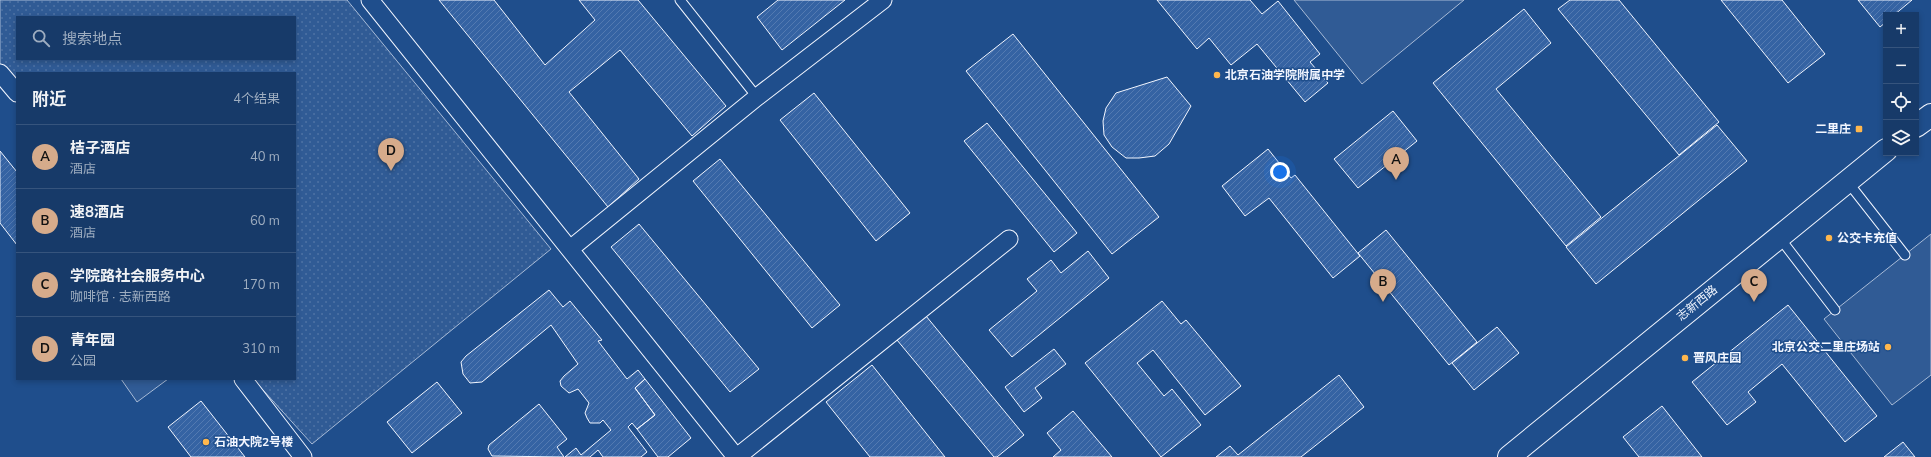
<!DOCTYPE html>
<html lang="zh">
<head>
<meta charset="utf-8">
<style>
  :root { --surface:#173a69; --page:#244571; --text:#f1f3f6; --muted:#9eadc0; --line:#36547d; --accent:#d6ab8b }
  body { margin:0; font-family:"Nunito Sans","Noto Sans SC",sans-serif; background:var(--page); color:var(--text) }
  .controls { position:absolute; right:12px; top:12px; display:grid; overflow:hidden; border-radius:0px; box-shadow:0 2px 6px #0003 }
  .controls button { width:36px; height:36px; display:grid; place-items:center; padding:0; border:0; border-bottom:1px solid var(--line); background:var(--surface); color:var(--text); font:20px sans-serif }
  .you { position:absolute; left:1280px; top:172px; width:14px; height:14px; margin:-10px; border:3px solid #fff; border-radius:50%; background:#1a73e8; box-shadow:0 0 0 6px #1a73e833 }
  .badge { display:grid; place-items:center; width:26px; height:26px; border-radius:50%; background:var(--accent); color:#111; font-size:13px; font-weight:700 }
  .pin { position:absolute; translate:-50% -33px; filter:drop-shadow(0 1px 2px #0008) }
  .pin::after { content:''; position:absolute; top:21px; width:14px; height:12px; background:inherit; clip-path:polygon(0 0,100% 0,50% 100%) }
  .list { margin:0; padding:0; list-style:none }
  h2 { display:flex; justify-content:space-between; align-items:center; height:52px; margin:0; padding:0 16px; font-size:17px }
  h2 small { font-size:13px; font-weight:400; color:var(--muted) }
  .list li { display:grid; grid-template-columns:26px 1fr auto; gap:12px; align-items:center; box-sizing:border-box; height:64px; padding:0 16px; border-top:1px solid var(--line) }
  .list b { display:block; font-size:15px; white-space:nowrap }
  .list p { margin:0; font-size:13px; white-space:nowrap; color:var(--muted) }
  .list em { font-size:13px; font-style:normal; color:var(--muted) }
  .icon { flex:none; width:22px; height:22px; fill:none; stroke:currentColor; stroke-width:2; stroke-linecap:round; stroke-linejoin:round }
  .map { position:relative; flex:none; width:1931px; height:457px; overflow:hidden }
  .search { position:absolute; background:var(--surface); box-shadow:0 2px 6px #0003; left:16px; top:16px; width:280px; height:44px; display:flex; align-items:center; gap:10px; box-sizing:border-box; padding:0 14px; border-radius:0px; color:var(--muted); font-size:15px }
  .panel { position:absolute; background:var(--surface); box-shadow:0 2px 6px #0003; left:16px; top:72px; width:280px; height:308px; border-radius:0px }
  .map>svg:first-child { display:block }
</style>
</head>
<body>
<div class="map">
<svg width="1931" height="457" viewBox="0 0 1931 457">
  <defs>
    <pattern id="park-dots" width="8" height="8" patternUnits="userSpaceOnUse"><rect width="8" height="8" fill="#305b95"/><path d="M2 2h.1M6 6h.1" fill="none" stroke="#4e73a5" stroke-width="1.8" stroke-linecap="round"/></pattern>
    <pattern id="building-hatch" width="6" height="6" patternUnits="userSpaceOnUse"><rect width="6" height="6" fill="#3563a3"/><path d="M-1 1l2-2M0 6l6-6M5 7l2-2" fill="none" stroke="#537ab1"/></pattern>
  </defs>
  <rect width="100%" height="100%" fill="#1f4e8c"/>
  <path fill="#305b95" stroke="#a8bbd7" d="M 1294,0 L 1464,0 L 1362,84 Z
    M 1931,234 L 1931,375 L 1892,405 L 1824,319 Z
    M 121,379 L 168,379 L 137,402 Z"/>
  <path fill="url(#park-dots)" stroke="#a8bbd7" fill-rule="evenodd" d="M 0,0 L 347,0 L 551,249 L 312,444 L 253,379 L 295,379 L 295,73 L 17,73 L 17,93 L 0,73 ZM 17,17 L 295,17 L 295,59 L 17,59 Z"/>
  <path fill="url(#building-hatch)" stroke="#f2f6ff" d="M 439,0 L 494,0 L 545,65 L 595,20 L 579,0 L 638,0 L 726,106 L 692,136 L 620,50 L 569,92 L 639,179 L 608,207 Z
    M 778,0 L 845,0 L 782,50 L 757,17 Z
    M 1157,0 L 1250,0 L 1262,14 L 1278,1 L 1320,54 L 1310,62 L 1328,83 L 1305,102 L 1257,44 L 1231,65 L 1209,38 L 1197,49 Z
    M 1570,0 L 1619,0 L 1719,122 L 1679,155 L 1558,9 Z
    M 1721,0 L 1782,0 L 1825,54 L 1788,83 Z
    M 1858,0 L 1912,0 L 1894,15 L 1886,15 L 1886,22 L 1880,27 Z
    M 1524,9 L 1551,43 L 1496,89 L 1601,217 L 1566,246 L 1433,83 Z
    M 1013,34 L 1159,217 L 1112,254 L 966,71 Z
    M 1167,77 L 1191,106 L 1169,144 L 1155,156 L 1139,158 L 1126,158 L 1112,147 L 1104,135 L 1103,121 L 1106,108 L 1116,93 Z
    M 814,93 L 910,213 L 876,241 L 780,120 Z
    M 1393,111 L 1417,141 L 1358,188 L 1334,159 Z
    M 987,123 L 1077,233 L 1054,252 L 964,141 Z
    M 1717,125 L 1747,161 L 1596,284 L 1566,247 Z
    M 1268,149 L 1291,178 L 1295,175 L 1360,256 L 1333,278 L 1269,198 L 1245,216 L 1222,186 Z
    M 0,151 L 17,172 L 17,245 L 0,223 Z
    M 720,159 L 840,305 L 812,328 L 693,181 Z
    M 639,224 L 759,369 L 730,392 L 611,247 Z
    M 1386,230 L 1477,342 L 1449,365 L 1358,253 Z
    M 1088,251 L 1109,278 L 1012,357 L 989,330 L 1037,291 L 1027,279 L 1051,260 L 1061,273 Z
    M 549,290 L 563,307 L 570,301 L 602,340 L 598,341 L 627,379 L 638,370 L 645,379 L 635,388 L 655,415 L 637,429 L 632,423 L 628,427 L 647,452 L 641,457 L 603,457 L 598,450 L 590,457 L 565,457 L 576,448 L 581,455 L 611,430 L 603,420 L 600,423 L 590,423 L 587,418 L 585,413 L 589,403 L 578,389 L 569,393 L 561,386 L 560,381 L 564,376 L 578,364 L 551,325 L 482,382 L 470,383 L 463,374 L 461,362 L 466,356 Z
    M 1162,301 L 1181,324 L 1186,320 L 1241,386 L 1205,415 L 1153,350 L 1137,363 L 1164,396 L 1172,389 L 1201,425 L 1161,457 L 1085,363 Z
    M 1788,305 L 1877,416 L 1845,442 L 1782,364 L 1748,392 L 1756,402 L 1727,425 L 1692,382 Z
    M 926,316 L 1024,435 L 997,457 L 994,457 L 897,340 Z
    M 1497,327 L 1519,353 L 1474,390 L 1452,363 Z
    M 1054,349 L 1066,364 L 1035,388 L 1042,398 L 1024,412 L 1005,387 Z
    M 872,365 L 945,457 L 870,457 L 826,402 Z
    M 1339,375 L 1364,407 L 1301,457 L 1216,457 L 1230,446 L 1238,455 Z
    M 645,379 L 691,438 L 668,457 L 658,457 L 637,429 L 655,415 L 635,388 Z
    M 437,382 L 462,413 L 412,453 L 387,422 Z
    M 201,401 L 245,457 L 191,457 L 168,427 Z
    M 539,404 L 567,439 L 557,447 L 564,457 L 492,456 L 488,449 L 489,445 Z
    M 1662,406 L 1702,457 L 1639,457 L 1623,437 Z
    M 1073,411 L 1112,457 L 1053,457 L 1061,450 L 1047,433 Z
    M 1903,442 L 1915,457 L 1884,457 Z"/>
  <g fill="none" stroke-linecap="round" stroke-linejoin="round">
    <g stroke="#f2f6ff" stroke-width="11">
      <path id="service" d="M 680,0 L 757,97
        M 1847,181 L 1905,255
        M 1779,237 L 1835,310"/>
    </g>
    <g stroke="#f2f6ff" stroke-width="19">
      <path id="minor" d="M 370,0 L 736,457
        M 0,73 L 17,93
        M 570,249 L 757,97 L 883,0
        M 243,379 L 303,457
        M 737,457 L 1009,239"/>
    </g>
    <g stroke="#f2f6ff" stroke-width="24">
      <path id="tertiary" d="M 1916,126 L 1931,115
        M 1509,457 L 1886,150"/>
    </g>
    <use href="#service" stroke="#1f4e8c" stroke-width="9"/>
    <use href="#minor" stroke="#1f4e8c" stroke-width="17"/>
    <use href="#tertiary" stroke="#1f4e8c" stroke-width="22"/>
  </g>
  <g fill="#ffb74d" stroke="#1f4e8c" stroke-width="1.5">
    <circle cx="1217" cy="75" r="4"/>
    <rect x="1855" y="125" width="8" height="8" rx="2"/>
    <circle cx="1829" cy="238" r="4"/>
    <circle cx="1888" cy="347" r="4"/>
    <circle cx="1685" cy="358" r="4"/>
    <circle cx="206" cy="442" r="4"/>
  </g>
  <g text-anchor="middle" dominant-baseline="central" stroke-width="3" stroke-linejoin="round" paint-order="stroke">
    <g font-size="12" font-weight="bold" fill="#f2f6ff" stroke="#1f4e8c" text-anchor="start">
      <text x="1225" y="75">北京石油学院附属中学</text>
      <text x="1851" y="129" text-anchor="end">二里庄</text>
      <text x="1837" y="238">公交卡充值</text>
      <text x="1880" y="347" text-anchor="end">北京公交二里庄场站</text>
      <text x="1693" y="358">晋风庄园</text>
      <text x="214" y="442">石油大院2号楼</text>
    </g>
    <g font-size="12" fill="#f2f6ff" stroke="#1f4e8c">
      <text transform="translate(1697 303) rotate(-39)">志新西路</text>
    </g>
  </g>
</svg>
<div class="controls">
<button>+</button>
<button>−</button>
<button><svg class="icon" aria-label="locate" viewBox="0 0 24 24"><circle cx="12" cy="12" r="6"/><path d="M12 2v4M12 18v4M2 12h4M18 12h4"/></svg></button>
<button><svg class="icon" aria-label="layers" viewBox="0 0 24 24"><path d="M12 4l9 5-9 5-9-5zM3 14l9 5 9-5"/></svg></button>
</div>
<div class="you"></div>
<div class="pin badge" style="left:1396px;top:180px">A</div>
<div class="pin badge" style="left:1383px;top:302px">B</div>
<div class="pin badge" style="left:1754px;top:302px">C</div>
<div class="pin badge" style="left:391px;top:171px">D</div>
<div class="search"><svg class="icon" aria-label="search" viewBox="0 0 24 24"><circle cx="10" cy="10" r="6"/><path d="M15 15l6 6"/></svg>搜索地点</div>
<section class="panel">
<h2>附近<small>4个结果</small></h2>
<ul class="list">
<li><span class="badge">A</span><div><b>桔子酒店</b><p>酒店</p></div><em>40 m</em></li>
<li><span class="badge">B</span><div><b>速8酒店</b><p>酒店</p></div><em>60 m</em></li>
<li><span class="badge">C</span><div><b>学院路社会服务中心</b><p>咖啡馆 · 志新西路</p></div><em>170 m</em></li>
<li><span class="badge">D</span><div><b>青年园</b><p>公园</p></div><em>310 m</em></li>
</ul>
</section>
</div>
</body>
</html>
